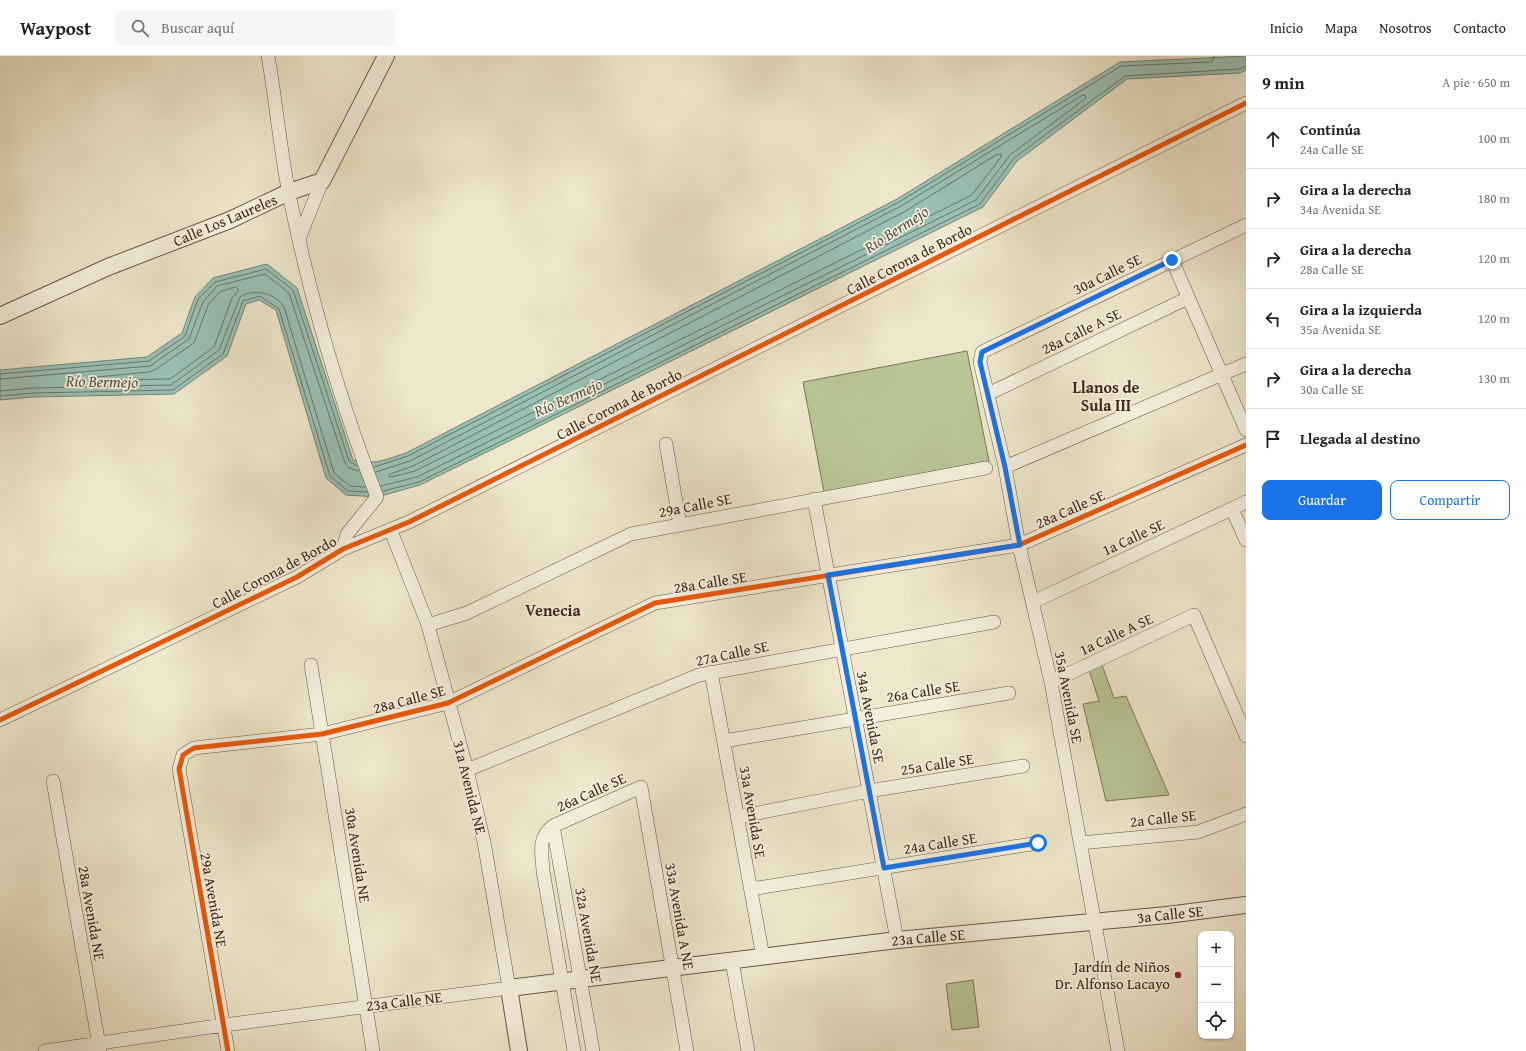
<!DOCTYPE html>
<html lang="es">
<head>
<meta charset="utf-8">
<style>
  :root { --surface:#fff; --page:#f6f6f6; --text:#202124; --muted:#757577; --line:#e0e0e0; --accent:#1a73e8 }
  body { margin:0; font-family:"Gentium Book Plus",serif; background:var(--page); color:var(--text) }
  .controls { position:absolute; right:12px; bottom:12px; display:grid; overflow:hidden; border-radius:8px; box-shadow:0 1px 3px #0004 }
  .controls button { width:36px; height:36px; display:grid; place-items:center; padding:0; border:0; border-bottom:1px solid var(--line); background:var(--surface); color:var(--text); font:20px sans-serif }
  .stop { position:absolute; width:12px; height:12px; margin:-9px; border:3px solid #1a73e8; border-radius:50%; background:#fff }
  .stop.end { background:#1a73e8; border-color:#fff; box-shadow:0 1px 4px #0008 }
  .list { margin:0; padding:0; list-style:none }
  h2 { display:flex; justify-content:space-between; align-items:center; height:52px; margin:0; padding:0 16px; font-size:17px }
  h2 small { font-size:13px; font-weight:400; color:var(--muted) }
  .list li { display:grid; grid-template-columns:26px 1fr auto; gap:12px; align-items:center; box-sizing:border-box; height:60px; padding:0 16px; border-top:1px solid var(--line) }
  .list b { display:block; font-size:15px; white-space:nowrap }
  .list p { margin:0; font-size:13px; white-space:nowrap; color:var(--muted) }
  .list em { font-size:13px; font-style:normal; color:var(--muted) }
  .actions { display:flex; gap:8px; padding:12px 16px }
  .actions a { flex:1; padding:9px 0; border:1px solid var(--accent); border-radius:8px; text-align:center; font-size:14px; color:var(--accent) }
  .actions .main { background:var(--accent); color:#fff }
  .icon { flex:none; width:22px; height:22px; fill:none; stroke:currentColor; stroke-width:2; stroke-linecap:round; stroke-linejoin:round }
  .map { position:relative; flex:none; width:1246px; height:995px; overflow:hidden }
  header { display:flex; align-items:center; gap:24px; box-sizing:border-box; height:56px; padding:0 20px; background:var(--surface); border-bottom:1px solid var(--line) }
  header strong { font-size:19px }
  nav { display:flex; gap:22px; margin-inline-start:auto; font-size:14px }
  .search { width:280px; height:36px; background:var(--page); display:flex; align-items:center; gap:10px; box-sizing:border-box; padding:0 14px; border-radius:8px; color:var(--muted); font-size:15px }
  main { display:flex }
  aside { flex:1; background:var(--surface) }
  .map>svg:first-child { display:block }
</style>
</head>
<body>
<header>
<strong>Waypost</strong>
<div class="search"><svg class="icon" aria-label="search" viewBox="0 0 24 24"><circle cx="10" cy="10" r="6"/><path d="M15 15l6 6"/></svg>Buscar aquí</div>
<nav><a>Inicio</a><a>Mapa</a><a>Nosotros</a><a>Contacto</a></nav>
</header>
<main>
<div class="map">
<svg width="1246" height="995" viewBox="0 0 1246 995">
  <rect width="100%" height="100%" fill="#eee7cb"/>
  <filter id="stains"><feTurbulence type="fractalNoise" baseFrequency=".005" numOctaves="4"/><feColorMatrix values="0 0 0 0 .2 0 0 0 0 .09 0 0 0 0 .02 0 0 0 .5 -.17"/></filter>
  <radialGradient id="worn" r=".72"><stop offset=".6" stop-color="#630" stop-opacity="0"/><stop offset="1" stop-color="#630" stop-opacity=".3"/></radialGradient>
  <path fill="#b9c597" stroke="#7c7659" d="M 967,295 L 989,405 L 824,436 L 803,326 Z
    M 1102,609 L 1114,642 L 1126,640 L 1169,739 L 1106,745 L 1083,648 L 1099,645 L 1089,614 Z
    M 973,924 L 979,971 L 952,974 L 946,928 Z"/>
  <path fill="#99c0b5" stroke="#758277" d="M 1246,0 L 1246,14 L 1240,17 L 1127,23 L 1017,105 L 983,151 L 420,429 L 377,441 L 346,439 L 326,422 L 276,254 L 259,244 L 246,248 L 227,300 L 174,338 L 33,341 L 0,344 L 0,314 L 147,301 L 182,277 L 195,241 L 213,222 L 267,208 L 297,232 L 353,404 C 373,410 387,403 406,397 L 897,143 L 1120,6 Z"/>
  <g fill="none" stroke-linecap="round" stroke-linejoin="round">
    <path stroke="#6c7368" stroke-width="1" d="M 998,98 L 1001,98 L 1001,101 L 972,139 L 415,415 L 391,421 L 389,420 L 390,418 L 413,410 L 904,156 Z
      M 236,231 L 239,234 L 232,242 L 214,291 L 170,323 L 96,324 L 97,321 L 149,316 L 156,313 L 194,287 L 208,249 L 220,236 Z
      M 0,318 L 149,305 L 185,280 L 198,243 L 215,226 L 266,213 L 293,234 L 349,405 L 357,410
      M 0,323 L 150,310 L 189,283 L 203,246 L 217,230 L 265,218 L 289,237 L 345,407 L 349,412 L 359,415
      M 0,335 L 33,332 L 171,329 L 219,294 L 240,241 C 253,232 276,237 284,251 L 334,417 L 350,430 L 365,431
      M 0,340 L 33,337 L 173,334 L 223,298 L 243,245 L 260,240 L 279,253 L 330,420 L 348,435 L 367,436
      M 374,411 L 408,400 L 899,146 L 1121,10 L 1210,6 L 1213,4 L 1214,0
      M 376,416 L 410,405 L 901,150 L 1083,39 L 1086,40 L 1085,43 L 1010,99 L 976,144 L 417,421 L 381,430
      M 383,435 L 419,426 L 980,148 L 1014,102 L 1125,20 L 1239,13 L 1246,10"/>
    <g stroke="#6a5647" stroke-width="14">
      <path id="minor" d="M 268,0 C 276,46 280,92 289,138 C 310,241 339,343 377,441 L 347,478 L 343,493
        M 299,183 L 322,125
        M 1172,204 L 1246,374
        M 988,338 L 1188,242
        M 666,388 L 680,469
        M 1005,411 L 1246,308
        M 814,443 L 897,884
        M 1232,453 L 1246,484
        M 1033,546 L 1246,446
        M 428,569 L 467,557 L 631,478 L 986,412
        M 311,609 L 373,995
        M 711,616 L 763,901
        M 1051,626 L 1194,559 L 1246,680
        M 0,664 L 297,521 L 343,493 L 409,466 L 1246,47
        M 724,685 L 1009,637
        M 467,714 L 699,619 L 994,566
        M 53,725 L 100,995
        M 738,761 L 869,735 L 1023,710
        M 553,770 L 593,995
        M 1080,787 L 1198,776 L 1246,758
        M 751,833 L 1038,787
        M 732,905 L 748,995
        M 45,995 L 224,969 L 509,932 L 484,786 L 467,714 L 428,569 L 391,475
        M 228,995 L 179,713 L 183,699 L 194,692 L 322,678 L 448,647 L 655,547 L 1019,489 L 1246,389
        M 574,995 L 543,815 C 542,796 537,783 553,770 L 641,731 L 687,995
        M 1118,995 L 1051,626 L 1019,489 L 1005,411 L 980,306 L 982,296 L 1246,169"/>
    </g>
    <g stroke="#6a5647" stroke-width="18">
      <path id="tertiary" d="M 0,260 L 108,211 L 230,164 L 289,136 L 322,125 L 386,0
        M 519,995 L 509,932 L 897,884 L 1167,859 L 1246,849"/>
    </g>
    <use href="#minor" stroke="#f4efdd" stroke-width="13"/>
    <use href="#tertiary" stroke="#f4efdd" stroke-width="16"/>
    <g stroke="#f4efdd" stroke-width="8">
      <path id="cycleway" d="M 0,664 L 297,521 L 343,493 L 409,466 L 1246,47
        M 228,995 L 179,713 L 183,699 L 194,692 L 322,678 L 448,647 L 655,547 L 1019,489 L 1246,389"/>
    </g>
    <use href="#cycleway" stroke="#e8590c" stroke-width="5"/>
  </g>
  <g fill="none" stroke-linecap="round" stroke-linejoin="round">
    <path stroke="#1a73e8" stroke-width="5" d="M 1038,787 L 884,812 L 828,519 L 1020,489 L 1005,411 L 980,306 L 982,296 L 1172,204"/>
  </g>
  <circle fill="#8f2418" stroke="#f4efdd" stroke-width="1.5" cx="1178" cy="919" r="4"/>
  <g text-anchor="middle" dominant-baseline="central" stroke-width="3.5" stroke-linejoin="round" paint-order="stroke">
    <g font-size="15" fill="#3e261b" stroke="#f4efdd">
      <text transform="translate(225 164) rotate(-23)">Calle Los Laureles</text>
      <text transform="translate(909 203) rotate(-27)">Calle Corona de Bordo</text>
      <text transform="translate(1107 218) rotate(-26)">30a Calle SE</text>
      <text transform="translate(1081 275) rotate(-26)">28a Calle A SE</text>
      <text transform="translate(619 348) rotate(-27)">Calle Corona de Bordo</text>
      <text transform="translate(695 449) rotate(-11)">29a Calle SE</text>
      <text transform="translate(1070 453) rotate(-24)">28a Calle SE</text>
      <text transform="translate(1133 481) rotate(-25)">1a Calle SE</text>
      <text transform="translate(274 516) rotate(-28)">Calle Corona de Bordo</text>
      <text transform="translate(710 526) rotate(-9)">28a Calle SE</text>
      <text transform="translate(1116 578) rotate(-25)">1a Calle A SE</text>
      <text transform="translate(732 597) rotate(-12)">27a Calle SE</text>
      <text transform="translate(923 635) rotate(-9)">26a Calle SE</text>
      <text transform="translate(1069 641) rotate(79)">35a Avenida SE</text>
      <text transform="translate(409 643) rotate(-15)">28a Calle SE</text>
      <text transform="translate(871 661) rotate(79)">34a Avenida SE</text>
      <text transform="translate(937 708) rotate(-9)">25a Calle SE</text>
      <text transform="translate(470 731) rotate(76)">31a Avenida NE</text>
      <text transform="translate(591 736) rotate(-24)">26a Calle SE</text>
      <text transform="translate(753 756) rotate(80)">33a Avenida SE</text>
      <text transform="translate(1163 762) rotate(-6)">2a Calle SE</text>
      <text transform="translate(940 787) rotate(-9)">24a Calle SE</text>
      <text transform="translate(358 799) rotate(81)">30a Avenida NE</text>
      <text transform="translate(214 844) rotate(80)">29a Avenida NE</text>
      <text transform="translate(92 857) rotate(80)">28a Avenida NE</text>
      <text transform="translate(1170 858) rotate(-6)">3a Calle SE</text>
      <text transform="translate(680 860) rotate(80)">33a Avenida A NE</text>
      <text transform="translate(589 879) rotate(80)">32a Avenida NE</text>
      <text transform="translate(928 881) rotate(-5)">23a Calle SE</text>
      <text transform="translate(404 945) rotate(-7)">23a Calle NE</text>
    </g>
    <g font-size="15" fill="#3e261b" stroke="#f4efdd" text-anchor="end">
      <text x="1170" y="910">Jardín de Niños<tspan x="1170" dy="17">Dr. Alfonso Lacayo</tspan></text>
    </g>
    <g font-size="16" font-style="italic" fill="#595449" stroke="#f4efdd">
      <text transform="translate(896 173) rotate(-33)">Río Bermejo</text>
      <text transform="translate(102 325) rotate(1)">Río Bermejo</text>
      <text transform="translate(568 341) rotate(-24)">Río Bermejo</text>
    </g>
    <g font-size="16" font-weight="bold" fill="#3e261b" stroke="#f4efdd">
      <text x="1106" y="331">Llanos de<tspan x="1106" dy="18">Sula III</tspan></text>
      <text x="553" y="554">Venecia</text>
    </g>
  </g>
  <rect width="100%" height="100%" filter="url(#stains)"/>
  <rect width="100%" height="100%" fill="url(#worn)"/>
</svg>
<div class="controls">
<button>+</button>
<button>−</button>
<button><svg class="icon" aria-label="locate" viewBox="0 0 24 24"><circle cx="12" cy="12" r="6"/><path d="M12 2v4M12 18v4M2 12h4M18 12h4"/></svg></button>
</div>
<div class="stop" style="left:1038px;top:787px"></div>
<div class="stop end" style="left:1172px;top:204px"></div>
</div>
<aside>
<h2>9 min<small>A pie · 650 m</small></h2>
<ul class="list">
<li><svg class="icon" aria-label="ahead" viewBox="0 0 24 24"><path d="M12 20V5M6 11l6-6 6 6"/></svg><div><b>Continúa</b><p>24a Calle SE</p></div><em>100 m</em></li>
<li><svg class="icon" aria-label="right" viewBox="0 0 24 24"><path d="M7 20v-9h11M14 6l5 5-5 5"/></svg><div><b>Gira a la derecha</b><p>34a Avenida SE</p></div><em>180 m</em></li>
<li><svg class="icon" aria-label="right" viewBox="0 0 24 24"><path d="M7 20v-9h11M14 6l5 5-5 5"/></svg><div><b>Gira a la derecha</b><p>28a Calle SE</p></div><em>120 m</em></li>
<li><svg class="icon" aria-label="left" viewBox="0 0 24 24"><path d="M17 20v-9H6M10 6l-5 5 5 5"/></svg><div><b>Gira a la izquierda</b><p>35a Avenida SE</p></div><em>120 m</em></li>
<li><svg class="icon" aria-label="right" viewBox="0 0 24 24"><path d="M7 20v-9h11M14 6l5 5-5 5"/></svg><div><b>Gira a la derecha</b><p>30a Calle SE</p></div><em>130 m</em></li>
<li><svg class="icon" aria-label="arrive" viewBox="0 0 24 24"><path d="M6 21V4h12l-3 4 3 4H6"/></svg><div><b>Llegada al destino</b></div></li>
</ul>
<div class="actions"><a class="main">Guardar</a><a>Compartir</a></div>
</aside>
</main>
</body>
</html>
